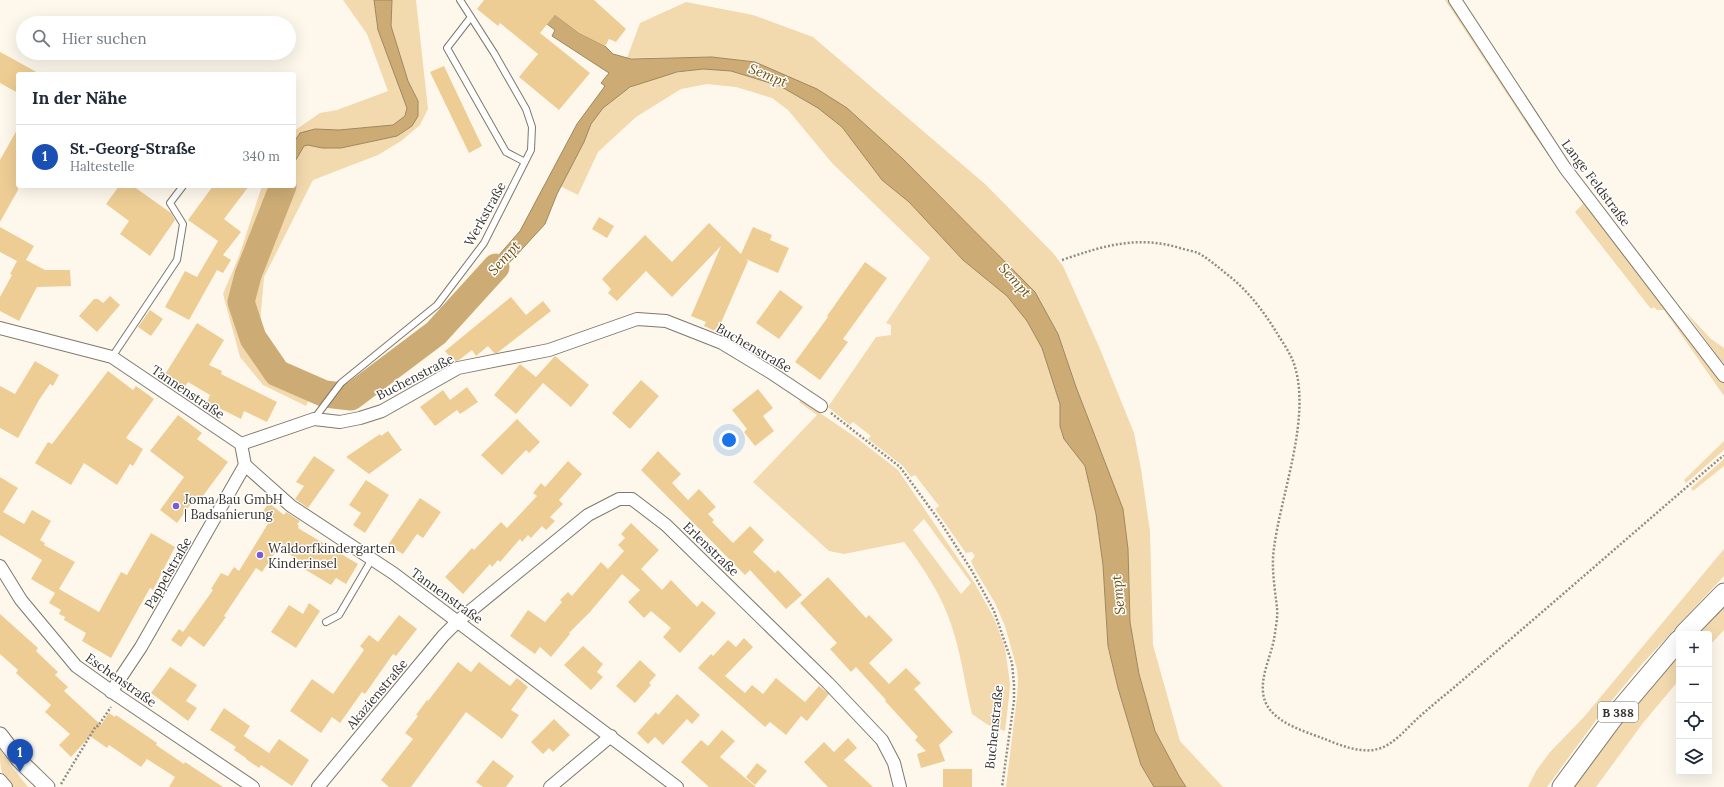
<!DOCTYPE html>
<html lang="de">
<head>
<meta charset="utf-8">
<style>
  :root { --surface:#fff; --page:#f6f6f7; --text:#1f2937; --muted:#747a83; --line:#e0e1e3; --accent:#2563eb }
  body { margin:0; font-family:Lora,serif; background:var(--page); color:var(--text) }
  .controls { position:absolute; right:12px; bottom:12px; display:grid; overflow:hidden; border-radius:4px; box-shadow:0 4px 16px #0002 }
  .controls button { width:36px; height:36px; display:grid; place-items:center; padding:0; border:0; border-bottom:1px solid var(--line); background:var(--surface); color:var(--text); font:20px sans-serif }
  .you { position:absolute; left:729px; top:440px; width:14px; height:14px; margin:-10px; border:3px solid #fff; border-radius:50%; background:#1a73e8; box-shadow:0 0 0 6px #1a73e833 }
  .badge { display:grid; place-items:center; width:26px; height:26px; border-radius:50%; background:var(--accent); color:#fff; font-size:13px; font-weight:700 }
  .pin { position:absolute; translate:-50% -33px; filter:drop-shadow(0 1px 2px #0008) }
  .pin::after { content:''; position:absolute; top:21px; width:14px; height:12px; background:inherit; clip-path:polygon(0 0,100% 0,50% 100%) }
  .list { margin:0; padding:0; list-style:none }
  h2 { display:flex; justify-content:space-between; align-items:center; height:52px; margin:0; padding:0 16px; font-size:17px }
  h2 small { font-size:13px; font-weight:400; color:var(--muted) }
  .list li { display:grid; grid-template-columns:26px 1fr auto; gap:12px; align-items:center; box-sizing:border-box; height:64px; padding:0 16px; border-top:1px solid var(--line) }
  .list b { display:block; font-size:15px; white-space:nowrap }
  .list p { margin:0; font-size:13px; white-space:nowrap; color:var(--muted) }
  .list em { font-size:13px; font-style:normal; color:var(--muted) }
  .icon { flex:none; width:22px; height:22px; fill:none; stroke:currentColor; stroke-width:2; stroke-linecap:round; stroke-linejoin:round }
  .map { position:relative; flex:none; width:1724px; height:787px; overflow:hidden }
  .search { position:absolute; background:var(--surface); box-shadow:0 4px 16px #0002; left:16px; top:16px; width:280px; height:44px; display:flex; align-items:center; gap:10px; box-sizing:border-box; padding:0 14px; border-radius:22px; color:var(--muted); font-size:15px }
  .panel { position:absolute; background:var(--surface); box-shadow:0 4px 16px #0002; left:16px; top:72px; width:280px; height:116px; border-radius:4px }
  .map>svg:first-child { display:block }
</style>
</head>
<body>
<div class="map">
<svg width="1724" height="787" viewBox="0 0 1724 787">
  <rect width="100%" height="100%" fill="#fef8ec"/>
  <path fill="#f2d9ae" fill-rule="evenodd" d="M 343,0 L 374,0 L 378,30 L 407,108 L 405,116 L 393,125 L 339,130 L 314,129 L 294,142 L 294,131 L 320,113 L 337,110 L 388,91 L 367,34 Z
    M 392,0 L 416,0 L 428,109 L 420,125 L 401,141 L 378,155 L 313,180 L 264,277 L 260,323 L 277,357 L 297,371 L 328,382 L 316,385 L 306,406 L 263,385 L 240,357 L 223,294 L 239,256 L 262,186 L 277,186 L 274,195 L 283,196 L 286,186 L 294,186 L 294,163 L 304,146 L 308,145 L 322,148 L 341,148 L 397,136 L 412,126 L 418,101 L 408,81 L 391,26 Z
    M 1445,0 L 1449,0 L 1525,118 L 1724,383 L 1724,396 L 1664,310 L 1657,310 L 1654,307 L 1651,309 L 1575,212 L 1583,204 L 1532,132 Z
    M 686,2 L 753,15 L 813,37 L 985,184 L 1053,253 L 1063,266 L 1100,349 L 1134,433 L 1141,469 L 1150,531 L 1153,645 L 1180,741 L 1223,787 L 1186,787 L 1179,776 L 1155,731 L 1139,674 L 1130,622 L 1128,549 L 1123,509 L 1076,387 L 1058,334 L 1035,292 L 903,159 L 847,108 L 755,62 L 712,57 L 627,58 L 640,23 Z
    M 703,69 L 731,71 L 780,86 L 818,108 L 842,127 L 882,180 L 909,202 L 963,260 L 1007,296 L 1027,321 L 1042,348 L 1060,404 L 1060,426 L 1064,439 L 1085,466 L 1096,514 L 1103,565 L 1108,646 L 1118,688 L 1141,765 L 1154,787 L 1006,787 L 1017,697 L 1018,680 L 1017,669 L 1005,626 L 995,603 L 974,568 L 971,561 L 975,556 L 972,552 L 966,553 L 935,509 L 939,506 L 915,475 L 911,477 L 903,466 L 868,439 L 871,436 L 853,422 L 850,425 L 828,407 L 876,337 L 891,335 L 891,325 L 886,323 L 930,258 L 832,163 L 788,110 L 772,98 L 736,87 L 707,84 L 681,89 L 636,117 L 598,152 L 578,195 L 560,186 C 568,172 576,157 583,143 C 586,136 588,129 592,123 C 616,84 661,74 703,69 Z
    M 1684,310 L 1711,339 L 1724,348 L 1724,365 Z
    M 801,400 L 858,439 L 898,470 L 974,582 L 994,618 L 1005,648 L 1010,684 L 1009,697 L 1005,731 L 988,725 L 972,714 C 965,685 961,653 951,624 C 941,594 923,567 904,542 L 844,554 L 829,551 L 753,482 L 817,415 L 799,402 ZM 924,519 L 971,583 L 961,594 L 913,530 Z
    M 1724,441 L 1724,450 L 1686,483 L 1684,480 Z
    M 1724,459 L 1724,466 L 1693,491 L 1691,488 Z
    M 1724,549 L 1724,576 L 1643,663 L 1602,712 L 1547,787 L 1528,787 L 1536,771 L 1550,752 L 1583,718 Z
    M 1724,607 L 1724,630 L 1709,646 L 1709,634 L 1698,634 Z
    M 1679,655 L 1679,680 L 1643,723 L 1596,787 L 1572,787 L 1627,714 Z
    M 0,749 L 11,766 L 28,787 L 10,787 C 0,773 0,766 0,749 Z"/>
  <path fill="#ccac74" stroke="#9f875f" d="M 374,0 L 392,0 L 391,26 L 408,81 L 418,101 L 418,116 L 412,126 L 397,136 L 341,148 L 322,148 L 308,145 L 304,146 L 294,163 L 294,142 L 300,133 L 315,129 L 339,130 L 393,125 L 405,116 L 407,108 L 378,30 Z
    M 555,15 L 579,33 L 605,46 L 613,54 L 631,59 L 712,57 L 755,62 L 817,89 L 847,108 L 903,159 L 1035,292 L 1058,334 L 1076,387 L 1123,509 L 1128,549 L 1130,622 L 1139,674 L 1155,731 L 1179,776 L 1186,787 L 1154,787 L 1141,765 L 1118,688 L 1108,646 L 1103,565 L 1096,514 L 1085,466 L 1064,439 L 1060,426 L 1060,404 L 1042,348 L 1027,321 L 1007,296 L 963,260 L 909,202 L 882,180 L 842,127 L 818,108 L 780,86 L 731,71 L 703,69 L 677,72 L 630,87 L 603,108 L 591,124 L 584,142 L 557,194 L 545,224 L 513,259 L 471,295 L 477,280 L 520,231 L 577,124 L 605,86 L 601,83 L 609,73 L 552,36 L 555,30 L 547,24 Z"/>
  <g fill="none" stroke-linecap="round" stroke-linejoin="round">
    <path stroke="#ccac74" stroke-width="27" d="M 283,186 L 248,275 L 241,302 L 253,338 L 277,373 L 325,394 L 351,397 L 436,333 L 496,267"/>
  </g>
  <path fill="#edcd94" d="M 484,0 L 594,0 L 626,29 L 616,42 L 609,39 L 605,46 L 579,33 L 555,15 L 540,33 L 590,73 L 559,110 L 519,77 L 538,54 L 500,23 L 498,26 L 477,9 Z
    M 0,52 L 13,59 L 40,74 L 18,74 L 18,93 L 0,83 Z
    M 444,66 L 482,146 L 469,153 L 430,72 Z
    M 18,128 L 18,190 L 0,222 L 0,160 Z
    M 119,186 L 133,186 L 171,213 L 175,220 L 150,256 L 120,234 L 129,221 L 106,204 Z
    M 213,186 L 249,186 L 224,219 L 241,232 L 223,255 L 231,260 L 223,273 L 217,270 L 189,320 L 165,307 L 185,271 L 197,277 L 218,241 L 188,220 Z
    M 599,217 L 614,226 L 607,238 L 592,229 Z
    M 709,223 L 741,254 L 753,227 L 772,235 L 770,240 L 789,248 L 778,273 L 746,259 L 748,261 L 717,332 L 704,326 L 706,322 L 691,316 L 721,246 L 672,297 L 646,271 L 617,301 L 608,293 L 611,289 L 602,279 L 645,235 L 672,262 Z
    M 0,227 L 34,246 L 26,260 L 45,270 L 70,270 L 71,286 L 37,287 L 19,321 L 0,311 L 0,297 L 12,275 L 10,274 L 17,261 L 0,252 Z
    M 865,262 L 887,278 L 843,339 L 848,342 L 820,380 L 795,362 L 828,317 L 827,316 Z
    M 780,290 L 803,307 L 779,339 L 756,323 Z
    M 110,296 L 120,305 L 97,332 L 79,316 L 94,299 L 98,299 L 103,303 Z
    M 511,297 L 526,315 L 543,301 L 551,311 L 497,353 L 494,353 L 488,346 L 476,356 L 472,350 L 459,360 L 454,362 L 445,351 Z
    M 150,310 L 163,319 L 151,336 L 138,327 Z
    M 197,323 L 224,340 L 209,365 L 222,371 L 221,374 L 277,402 L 267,422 L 244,411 L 241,419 L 207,402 L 210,395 L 188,382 L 184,388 L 164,376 Z
    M 555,356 L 589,385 L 571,407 L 543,383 L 516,414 L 494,395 L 520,364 L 536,377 Z
    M 35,361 L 59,375 L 53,386 L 50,384 L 39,400 L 18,438 L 0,428 L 0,386 L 15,394 Z
    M 108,371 L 133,390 L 136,386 L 154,399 L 126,438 L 143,449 L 133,466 L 130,464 L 117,485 L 84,463 L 71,485 L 35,463 L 48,442 L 52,444 Z
    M 641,380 L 659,396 L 630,429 L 612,413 Z
    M 467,387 L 478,402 L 460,414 L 457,410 L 435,426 L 420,407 L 443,390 L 450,400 Z
    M 758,389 L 773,408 L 763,416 L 774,431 L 755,446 L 744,432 L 747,429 L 732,410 Z
    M 178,415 L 202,433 L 197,439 L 228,462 L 197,504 L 193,501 L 177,523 L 160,510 L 184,477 L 150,451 Z
    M 517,419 L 540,442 L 529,453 L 526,450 L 502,475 L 481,455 Z
    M 388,431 L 402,450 L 369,474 L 346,457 L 380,434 L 381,436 Z
    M 658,451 L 681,474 L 672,483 L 688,500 L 699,489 L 716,507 L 708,514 L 714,520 L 712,522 L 733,543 L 750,526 L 764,540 L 753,552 L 775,573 L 778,570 L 802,595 L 786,609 L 750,570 L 745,575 L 641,470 Z
    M 314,456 L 335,470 L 308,508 L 295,499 L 304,486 L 296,482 Z
    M 568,461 L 582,474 L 559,500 L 563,504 L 550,517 L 555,521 L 546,530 L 542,526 L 531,538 L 528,535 L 522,542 L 520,539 L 500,562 L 498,560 L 492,567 L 490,564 L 463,594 L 445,577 L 472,548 L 474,550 L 501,522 L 507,528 L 537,496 L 533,493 L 541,483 L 545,487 Z
    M 0,477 L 18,488 L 3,512 L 24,524 L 32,510 L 51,521 L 40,540 L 45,543 L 44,545 L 75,562 L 59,589 L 99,612 L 121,572 L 127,575 L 151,533 L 175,547 L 153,590 L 150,588 L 111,658 L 82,641 L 86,633 L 64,620 L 65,617 L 59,614 L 61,610 L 49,603 L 55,593 L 31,579 L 42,560 L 0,535 Z
    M 366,480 L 389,495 L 365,533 L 353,525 L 361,513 L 349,505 Z
    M 420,498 L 441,512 L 423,538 L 417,534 L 403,554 L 388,545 Z
    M 269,503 L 284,515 L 286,512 L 300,521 L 297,524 L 299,526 L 298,528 L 358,564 L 346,584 L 336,578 L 331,585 L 296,564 L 299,560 L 278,548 L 262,572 L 256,568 L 224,616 L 226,617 L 204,647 L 189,636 L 181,647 L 171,640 L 179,629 L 183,632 L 213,590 L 211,589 L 221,573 L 228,576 L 234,567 L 239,571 L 269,522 L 260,515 Z
    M 631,523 L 659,550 L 641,569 L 662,590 L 671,580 L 697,607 L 702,601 L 716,613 L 680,653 L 663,637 L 671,628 L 651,611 L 644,618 L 628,602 L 640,590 L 622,574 L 590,612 L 569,633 L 570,634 L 551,657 L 540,647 L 535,654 L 510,636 L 528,610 L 545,622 L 562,602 L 560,600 L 568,592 L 572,596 L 601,562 L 608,569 L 624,551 L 618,545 L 625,538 L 621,534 Z
    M 828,577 L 866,618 L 869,615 L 893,640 L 869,663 L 889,684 L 906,668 L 921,683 L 914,689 L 953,732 L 939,745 L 945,761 L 921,768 L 917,754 L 926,751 L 915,740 L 918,737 L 885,701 L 886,700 L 856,667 L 851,672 L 830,649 L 837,643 L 800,603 Z
    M 309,603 L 320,611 L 296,648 L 271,632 L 289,605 L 303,614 Z
    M 0,614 L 38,648 L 36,651 L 58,672 L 55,675 L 68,687 L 64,691 L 101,725 L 109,713 L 115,717 L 116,715 L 157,743 L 156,745 L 184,764 L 185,762 L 223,787 L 169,787 L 175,777 L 147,759 L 141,767 L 109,745 L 107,748 L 90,736 L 71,757 L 59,745 L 70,734 L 45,712 L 51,705 L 16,673 L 18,670 L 0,654 Z
    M 399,615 L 417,629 L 396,656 L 393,654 L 365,694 L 362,692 L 340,723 L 332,717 L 321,733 L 290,711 L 312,679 L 333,694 L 364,650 L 360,646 L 369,635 L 378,642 Z
    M 744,638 L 753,647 L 725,676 L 745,693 L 752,685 L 763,694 L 776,678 L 805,702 L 819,686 L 829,694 L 807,721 L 801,716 L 786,735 L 770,722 L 765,727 L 698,668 L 711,654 L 713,656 L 728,640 L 736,647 Z
    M 583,646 L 603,664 L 597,672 L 603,677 L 591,690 L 564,665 Z
    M 640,660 L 656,675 L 649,683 L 651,685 L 635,703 L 616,686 Z
    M 458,662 L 471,672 L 479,662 L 510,686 L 517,678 L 528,687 L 511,710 L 519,715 L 502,739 L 466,712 L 411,787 L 389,787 L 381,780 L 413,739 L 405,733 L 418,716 L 416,715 L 427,700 L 428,701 Z
    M 170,667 L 197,685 L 186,701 L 197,708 L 188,721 L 151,693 Z
    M 677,694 L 700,715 L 692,724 L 687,719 L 663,745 L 655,737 L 648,744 L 637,733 L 656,712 L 658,715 Z
    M 224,708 L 250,726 L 244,736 L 269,753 L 279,739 L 309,760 L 292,786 L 261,765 L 259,768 L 246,759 L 246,758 L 234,750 L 236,747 L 210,730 Z
    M 554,719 L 570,735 L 553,752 L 549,748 L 543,754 L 531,742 Z
    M 722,730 L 735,741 L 720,757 L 756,787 L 709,787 L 681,762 L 701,740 L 708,746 Z
    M 848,738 L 857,748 L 844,760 L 873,787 L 828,787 L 804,762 L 824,742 L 834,752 Z
    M 493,760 L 514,776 L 506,787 L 483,787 L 476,782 Z
    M 757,763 L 767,771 L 755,785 L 746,777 Z
    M 943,769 L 972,769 L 972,787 L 943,787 Z"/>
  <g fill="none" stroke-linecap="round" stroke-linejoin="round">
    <g stroke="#7f786b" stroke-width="8">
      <path id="service" d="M 471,17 L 447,48 L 506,152 L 525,162
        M 112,357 L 177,260 L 183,224 L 170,203 L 183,186
        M 314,419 L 341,383 L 437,305 L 484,243 L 531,150 L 532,127 L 526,109 L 494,53 L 460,0
        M 326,622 L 339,615 L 372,559"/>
    </g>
    <g stroke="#7f786b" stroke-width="14">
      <path id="minor" d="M 1455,0 L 1565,168 L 1724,376
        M 0,328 L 112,357 L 241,444 L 245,465 L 291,506 L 393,573 L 677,787
        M 241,444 L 314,419 L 340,422 L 360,418 L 382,411 L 458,368 L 549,350 L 637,319 L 666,321 L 722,343 L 770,372 L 821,406
        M 0,566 L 21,600 L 76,666 L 118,696 L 253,787
        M 111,692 L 141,647 L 245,465
        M 0,780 L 6,787
        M 318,787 L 443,636 L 458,621 L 588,515 L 619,499 L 632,499 L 666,525 L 828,683 L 882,740 L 894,763 L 900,787
        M 550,787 L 611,736"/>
    </g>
    <g stroke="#7f786b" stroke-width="17">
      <path id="tertiary" d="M 0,735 L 19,760 L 47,787"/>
    </g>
    <g stroke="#7f786b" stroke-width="21">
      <path id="primary" d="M 1684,634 L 1724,593
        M 1562,787 L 1613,718 L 1679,640"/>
    </g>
    <path stroke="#918c84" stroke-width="2.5" stroke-dasharray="2 2" stroke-linecap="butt" d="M 1062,260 C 1103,246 1137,235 1180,248 C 1186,250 1193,251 1198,253 C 1209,259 1218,267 1228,275 C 1247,290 1262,309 1275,330 C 1281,340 1289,351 1293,361 C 1313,414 1281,493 1274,548 C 1271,568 1275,589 1277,608 C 1278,616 1276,625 1275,633 C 1273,652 1261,673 1263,692 C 1265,720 1301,730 1322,738 C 1340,745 1362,755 1381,748 C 1395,743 1407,728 1418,718 C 1429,708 1440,699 1451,690 C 1543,612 1633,533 1724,455
      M 831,413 L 900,467 L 941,523 L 972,571 L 994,611 L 1012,663 L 1014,684 L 1014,701 L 1002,787
      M 61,784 L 96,726 L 98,726 L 111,707"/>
    <use href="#service" stroke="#fff" stroke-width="6"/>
    <use href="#minor" stroke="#fff" stroke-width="12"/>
    <use href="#tertiary" stroke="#fff" stroke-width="15"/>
    <use href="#primary" stroke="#fff" stroke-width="19"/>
  </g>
  <g fill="#7a5ad5" stroke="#fff" stroke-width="1.5">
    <circle cx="176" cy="506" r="4"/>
    <circle cx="260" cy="555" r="4"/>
  </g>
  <g text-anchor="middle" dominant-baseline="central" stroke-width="3" stroke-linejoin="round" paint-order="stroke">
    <rect fill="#fff" stroke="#72706c" stroke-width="1" x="1598" y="702" width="40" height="20" rx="3"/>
    <g font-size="12" font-weight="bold" fill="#36322d">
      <text x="1618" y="712">B 388</text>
    </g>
    <g font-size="13" fill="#36322d" stroke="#fff">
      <text transform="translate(1596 183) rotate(53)">Lange Feldstraße</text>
      <text transform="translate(485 214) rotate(-61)">Werkstraße</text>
      <text transform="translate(754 348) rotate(30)">Buchenstraße</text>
      <text transform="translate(415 377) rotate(-27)">Buchenstraße</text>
      <text transform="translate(188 392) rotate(34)">Tannenstraße</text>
      <text transform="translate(711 549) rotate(44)">Erlenstraße</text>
      <text transform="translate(168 573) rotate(-60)">Pappelstraße</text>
      <text transform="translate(447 596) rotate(36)">Tannenstraße</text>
      <text transform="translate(121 680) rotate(35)">Eschenstraße</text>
      <text transform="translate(377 694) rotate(-50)">Akazienstraße</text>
      <text transform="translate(994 727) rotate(-84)">Buchenstraße</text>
    </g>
    <g font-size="13" fill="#36322d" stroke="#fff" text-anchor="start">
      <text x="184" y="499">Joma Bau GmbH<tspan x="184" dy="15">| Badsanierung</tspan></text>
      <text x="268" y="548">Waldorfkindergarten<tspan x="268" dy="15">Kinderinsel</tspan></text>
    </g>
    <g font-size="14" font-style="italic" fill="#70510b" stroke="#fff">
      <text transform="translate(768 75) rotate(22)">Sempt</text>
      <text transform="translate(504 258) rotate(-48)">Sempt</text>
      <text transform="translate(1015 280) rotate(48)">Sempt</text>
      <text transform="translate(1118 595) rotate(-96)">Sempt</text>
    </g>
  </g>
</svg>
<div class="controls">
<button>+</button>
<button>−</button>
<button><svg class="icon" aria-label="locate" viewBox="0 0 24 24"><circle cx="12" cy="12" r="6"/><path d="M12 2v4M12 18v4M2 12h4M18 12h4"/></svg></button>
<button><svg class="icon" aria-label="layers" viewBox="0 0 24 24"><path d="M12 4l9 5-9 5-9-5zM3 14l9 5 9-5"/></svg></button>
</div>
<div class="you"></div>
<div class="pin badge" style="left:20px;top:772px;background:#1a4fb4">1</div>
<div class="search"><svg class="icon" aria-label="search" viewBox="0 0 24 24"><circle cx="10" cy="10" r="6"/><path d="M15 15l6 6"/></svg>Hier suchen</div>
<section class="panel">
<h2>In der Nähe<small></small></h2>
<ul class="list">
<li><span class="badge" style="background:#1a4fb4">1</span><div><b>St.-Georg-Straße</b><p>Haltestelle</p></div><em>340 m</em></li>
</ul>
</section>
</div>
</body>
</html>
